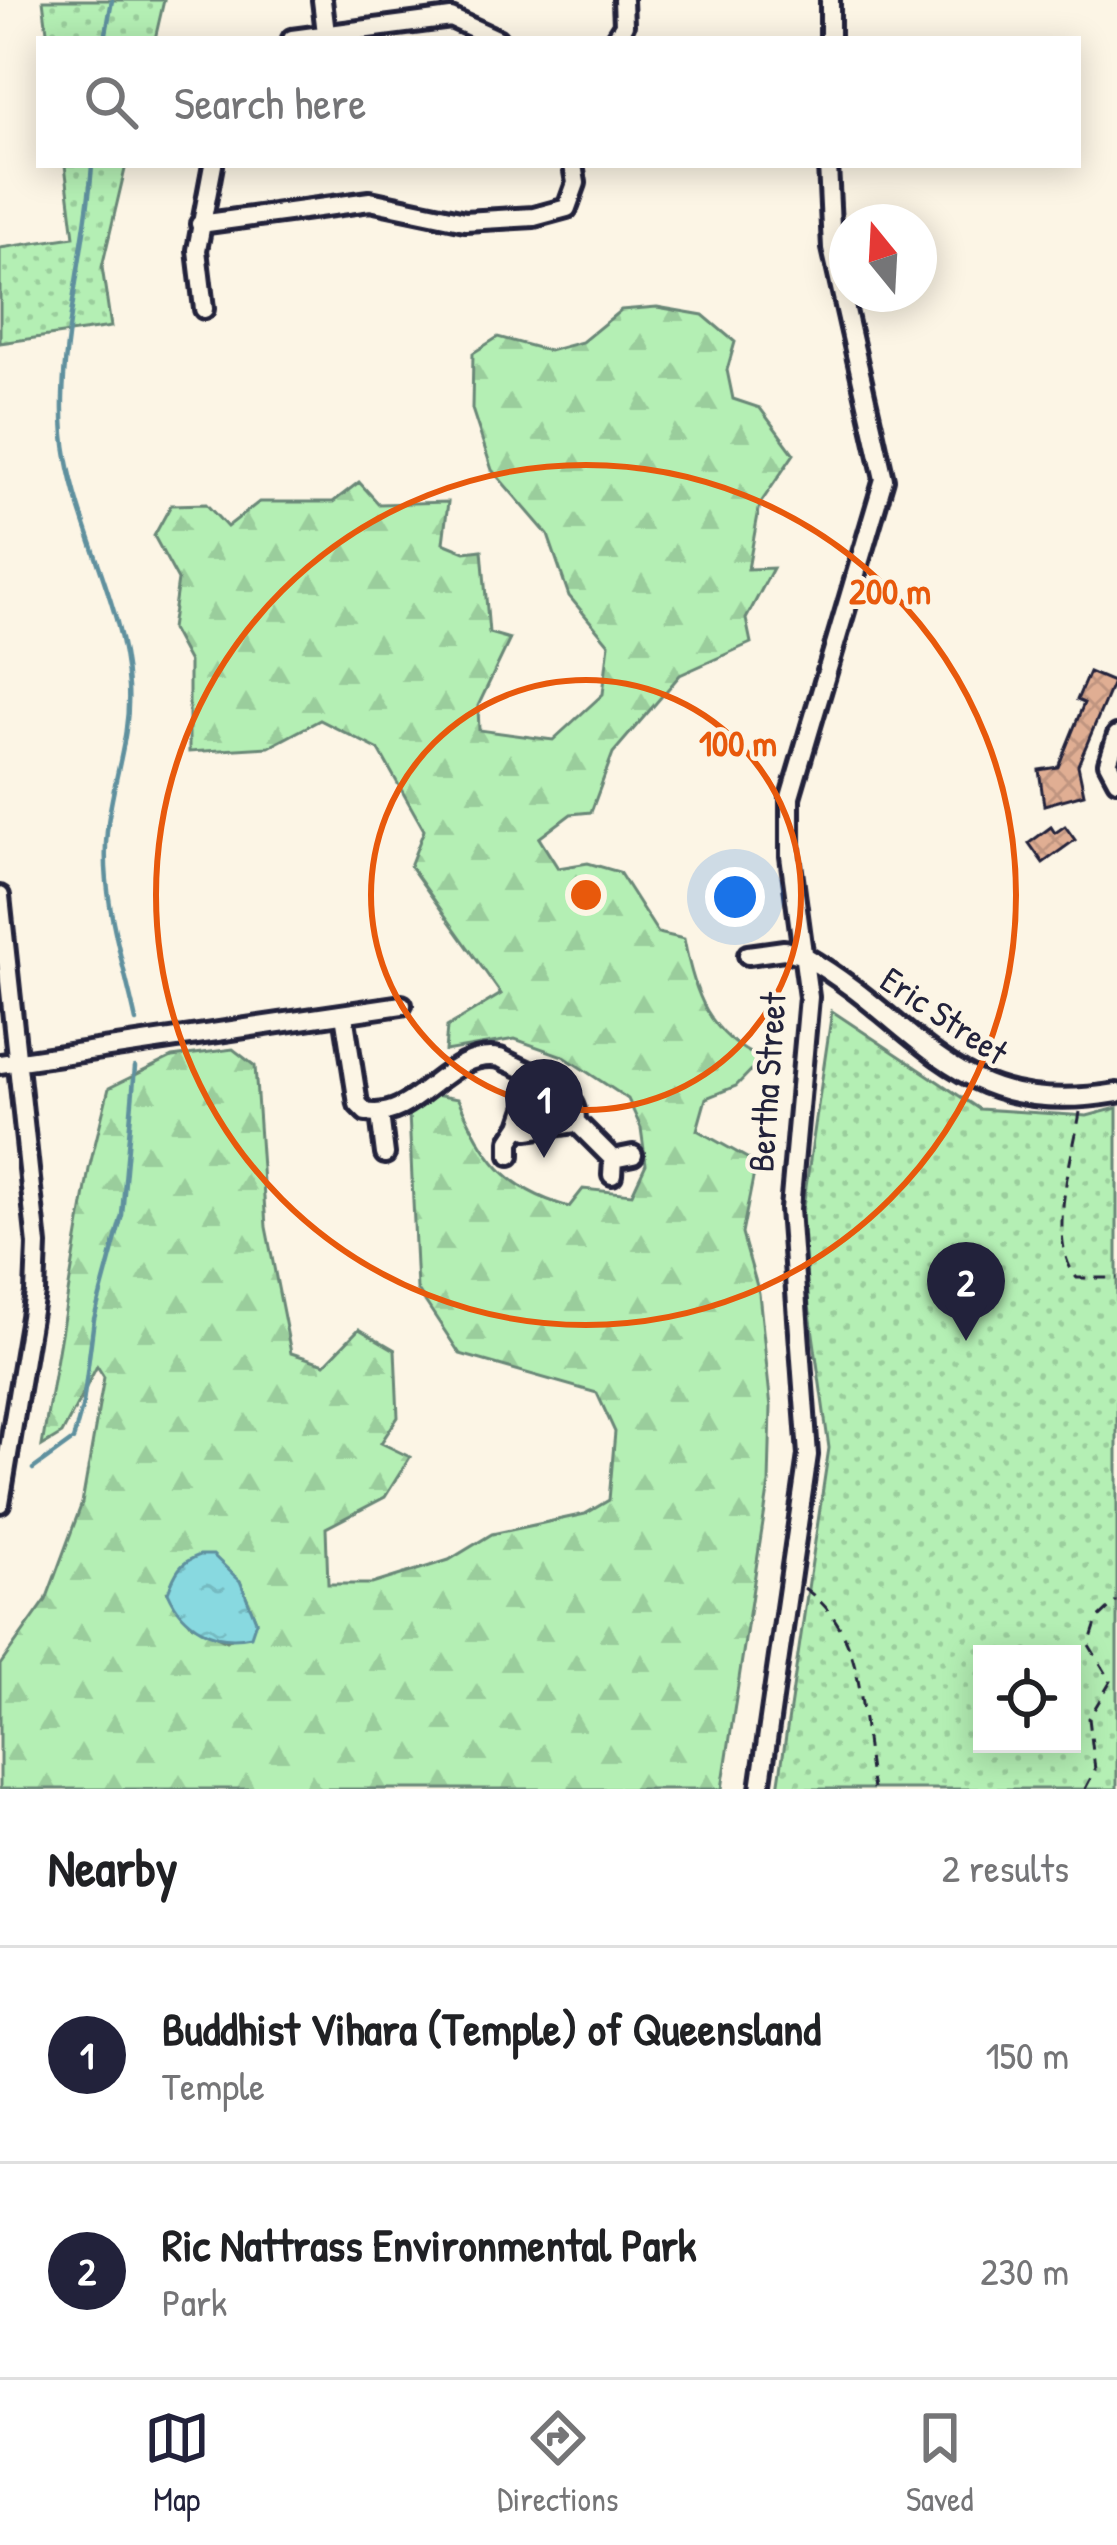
<!DOCTYPE html>
<html lang="en">
<head>
<meta charset="utf-8">
<style>
  :root { --surface:#fff; --page:#f6f6f6; --text:#202124; --muted:#757577; --line:#e0e0e0; --accent:#22223b }
  body { margin:0; font-family:"Patrick Hand",sans-serif; background:var(--page); color:var(--text) }
  .controls { position:absolute; right:36px; bottom:36px; display:grid; overflow:hidden; border-radius:0px; box-shadow:0 6px 30px #0003 }
  .controls button { width:108px; height:108px; display:grid; place-items:center; padding:0; border:0; border-bottom:3px solid var(--line); background:var(--surface); color:var(--text); font:60px sans-serif }
  .compass { position:absolute; left:829px; top:204px; width:108px; height:108px; border-radius:50%; background:var(--surface); box-shadow:0 6px 30px #0003; rotate:342deg }
  .you { position:absolute; left:735px; top:897px; width:42px; height:42px; margin:-30px; border:9px solid #fff; border-radius:50%; background:#1a73e8; box-shadow:0 0 0 18px #1a73e833 }
  .badge { display:grid; place-items:center; width:78px; height:78px; border-radius:50%; background:var(--accent); color:#fff; font-size:39px; font-weight:700 }
  .pin { position:absolute; translate:-50% -99px; filter:drop-shadow(0 3px 6px #0008) }
  .pin::after { content:''; position:absolute; top:63px; width:42px; height:36px; background:inherit; clip-path:polygon(0 0,100% 0,50% 100%) }
  .list { margin:0; padding:0; list-style:none }
  h2 { display:flex; justify-content:space-between; align-items:center; height:156px; margin:0; padding:0 48px; font-size:51px }
  h2 small { font-size:39px; font-weight:400; color:var(--muted) }
  .list li { display:grid; grid-template-columns:78px 1fr auto; gap:36px; align-items:center; box-sizing:border-box; height:216px; padding:0 48px; border-top:3px solid var(--line) }
  .list b { display:block; font-size:45px; white-space:nowrap }
  .list p { margin:0; font-size:39px; white-space:nowrap; color:var(--muted) }
  .list em { font-size:39px; font-style:normal; color:var(--muted) }
  .icon { flex:none; width:66px; height:66px; fill:none; stroke:currentColor; stroke-width:2; stroke-linecap:round; stroke-linejoin:round }
  .map { position:relative; flex:none; width:1117px; height:1789px; overflow:hidden }
  .search { position:absolute; background:var(--surface); box-shadow:0 6px 30px #0003; left:36px; right:36px; top:36px; height:132px; display:flex; align-items:center; gap:30px; box-sizing:border-box; padding:0 42px; border-radius:0px; color:var(--muted); font-size:45px }
  .sheet { height:588px; background:var(--surface) }
  nav { display:flex; justify-content:space-around; align-items:center; box-sizing:border-box; height:168px; border-top:3px solid var(--line); background:var(--surface); font-size:33px; color:var(--muted) }
  nav a { display:grid; justify-items:center; gap:6px }
  nav .on { color:var(--accent) }
  .map>svg:first-child { display:block }
</style>
</head>
<body>
<div class="map">
<svg width="1117" height="1789" viewBox="0 0 1117 1789">
  <defs>
    <pattern id="forest-firs" width="22" height="20" patternUnits="userSpaceOnUse" patternTransform="scale(3)"><rect width="22" height="20" fill="#b4efb4"/><path d="M5 1l3.5 6h-7zM16 11l3.5 6h-7z" fill="#9acd9c"/></pattern>
    <pattern id="park-dots" width="8" height="8" patternUnits="userSpaceOnUse" patternTransform="scale(3)"><rect width="8" height="8" fill="#b4efb4"/><path d="M2 2h.1M6 6h.1" fill="none" stroke="#9acd9c" stroke-width="1.8" stroke-linecap="round"/></pattern>
    <pattern id="water-ripples" width="26" height="14" patternUnits="userSpaceOnUse" patternTransform="scale(3)"><rect width="26" height="14" fill="#88d9e0"/><path d="M2 4q2-2 4 0t4 0M15 11q2-2 4 0t4 0" fill="none" stroke="#75bac1"/></pattern>
    <pattern id="building-cross-hatch" width="8" height="8" patternUnits="userSpaceOnUse" patternTransform="scale(3)"><rect width="8" height="8" fill="#e0ae93"/><path d="M0 0l8 8M0 8l8-8" fill="none" stroke="#c09580"/></pattern>
  </defs>
  <rect width="100%" height="100%" fill="#fcf5e5"/>
  <filter id="ink" filterUnits="userSpaceOnUse"><feTurbulence type="fractalNoise" baseFrequency=".00833" numOctaves="2"/><feDisplacementMap in="SourceGraphic" scale="24" xChannelSelector="R" yChannelSelector="G"/><feConvolveMatrix kernelMatrix="1 2 1 2 8 2 1 2 1" color-interpolation-filters="sRGB"/></filter>
  <g filter="url(#ink)">
    <path fill="url(#forest-firs)" stroke="#6b8878" stroke-width="3" fill-rule="evenodd" d="M 657,307 L 703,315 L 735,342 L 727,370 L 733,399 L 760,408 L 794,454 L 760,504 L 748,569 L 773,568 L 746,619 L 751,643 L 680,675 L 613,753 L 591,812 L 571,814 L 539,838 L 558,868 L 588,863 L 619,872 L 658,933 L 684,939 C 694,993 709,1036 762,1059 L 736,1086 L 706,1098 L 697,1130 L 756,1163 L 742,1234 L 759,1293 L 771,1407 L 769,1484 L 722,1789 L 0,1789 L 0,1665 L 46,1600 L 82,1503 L 104,1377 L 97,1366 L 62,1434 L 42,1446 L 89,1169 L 109,1088 L 172,1057 L 233,1049 L 255,1066 L 266,1227 L 291,1353 L 325,1364 L 359,1329 L 395,1350 L 398,1417 L 381,1443 L 410,1457 L 385,1497 L 326,1528 L 328,1584 L 372,1584 L 449,1560 L 492,1534 L 585,1514 L 609,1500 L 615,1432 L 597,1393 L 460,1354 L 417,1289 L 409,1113 L 435,1095 L 458,1099 C 486,1159 503,1188 569,1207 L 583,1189 L 632,1194 L 646,1164 L 641,1128 L 628,1099 L 563,1056 L 515,1039 L 445,1051 L 447,1027 L 501,994 L 410,866 L 424,830 L 379,750 L 320,720 L 269,747 L 189,752 L 189,662 L 171,629 L 178,580 L 154,536 L 171,505 L 206,504 L 227,527 L 259,502 L 333,502 L 359,482 L 379,504 L 448,502 L 443,543 L 465,552 L 482,550 L 489,633 L 510,639 L 478,706 L 479,730 L 553,740 L 603,694 L 609,644 L 569,596 L 548,535 L 492,470 L 472,409 L 473,353 L 498,337 L 549,351 L 582,342 L 621,310 ZM 240,1581 L 256,1621 L 227,1641 L 191,1624 L 168,1592 Z"/>
    <path fill="url(#park-dots)" stroke="#6b8878" stroke-width="3" fill-rule="evenodd" d="M 43,0 L 164,0 L 155,39 L 48,39 Z
      M 65,165 L 126,165 L 102,267 L 111,327 L 0,343 L 0,248 L 74,237 Z
      M 832,1011 L 979,1109 L 1087,1116 L 1117,1108 L 1117,1789 L 778,1789 L 829,1448 L 799,1234 ZM 982,1654 L 1072,1654 L 1072,1744 L 982,1744 Z"/>
    <path fill="url(#water-ripples)" stroke="#5f909e" stroke-width="3" d="M 200,1555 L 213,1555 L 240,1581 L 256,1621 L 251,1636 C 215,1644 183,1627 168,1592 C 175,1573 180,1562 200,1555 Z"/>
    <g fill="none" stroke-linecap="round" stroke-linejoin="round">
      <path stroke="#5f909e" stroke-width="4.5" d="M 105,39 L 112,0
        M 92,165 C 86,253 51,373 67,457 C 81,536 123,605 128,687 C 131,738 112,781 107,831 C 100,894 123,961 136,1021
        M 33,1469 L 73,1440 L 83,1404 L 94,1319 L 122,1215 L 135,1067"/>
    </g>
    <path fill="url(#building-cross-hatch)" stroke="#22223b" stroke-width="3" d="M 1089,672 L 1113,682 L 1078,765 L 1084,794 L 1044,805 L 1039,770 L 1058,767 L 1084,703 L 1077,700 Z
      M 1065,826 L 1075,840 L 1043,863 L 1029,843 L 1051,827 L 1055,833 Z"/>
    <g fill="none" stroke-linecap="round" stroke-linejoin="round">
      <g stroke="#22223b" stroke-width="26">
        <path id="minor" d="M 322,0 L 326,33
          M 292,39 L 451,18 L 497,39
          M 615,39 L 624,25 L 623,0
          M 830,39 L 830,0
          M 200,224 L 370,201 L 465,221 L 534,217 L 567,208 L 576,183 L 573,165
          M 204,309 L 197,250 L 213,165
          M 1117,735 L 1108,763 L 1117,780
          M 0,896 L 37,1245 L 35,1293 L 0,1503
          M 748,955 L 784,950 L 804,956 C 925,1026 954,1121 1117,1093
          M 344,1014 L 358,1104 L 366,1112 C 417,1122 447,1048 500,1058 C 524,1071 583,1089 575,1123 L 528,1130 L 520,1126 L 534,1085 L 525,1071
          M 0,1064 L 402,1005
          M 380,1114 L 385,1154
          M 576,1122 L 613,1159
          M 510,1155 L 510,1141 L 520,1126
          M 612,1175 L 613,1159 L 633,1155
          M 760,1789 L 808,1455 L 790,1209 L 809,997 L 790,856 L 790,797 L 884,479 L 832,248 L 828,165"/>
      </g>
      <path stroke="#22223b" stroke-width="3" stroke-dasharray="12 9" stroke-linecap="butt" d="M 1080,1112 C 1073,1158 1045,1240 1077,1278 L 1117,1278
        M 804,1588 C 870,1634 859,1720 873,1789
        M 1085,1789 L 1095,1770 L 1089,1718 L 1111,1681 L 1089,1645 L 1097,1620 L 1117,1601"/>
      <use href="#minor" stroke="#fcf5e5" stroke-width="16"/>
    </g>
  </g>
  <g fill="none" stroke="#e8590c" stroke-width="6">
    <circle cx="586" cy="895" r="215"/>
    <circle cx="586" cy="895" r="430"/>
  </g>
  <g text-anchor="middle" dominant-baseline="central" stroke-width="9" stroke-linejoin="round" paint-order="stroke">
    <g font-size="36" fill="#22223b" stroke="#fcf5e5">
      <text transform="translate(945 1015) rotate(34)">Eric Street</text>
      <text transform="translate(766 1082) rotate(-86)">Bertha Street</text>
    </g>
  </g>
  <circle cx="586" cy="895" r="18" fill="#e8590c" stroke="#fcf5e5" stroke-width="6"/>
  <g font-size="36" text-anchor="middle" font-weight="bold" fill="#e8590c" stroke="#fcf5e5" stroke-width="9" stroke-linejoin="round" paint-order="stroke">
    <text x="890" y="604">200 m</text>
    <text x="738" y="756">100 m</text>
  </g>
</svg>
<div class="controls">
<button><svg class="icon" aria-label="locate" viewBox="0 0 24 24"><circle cx="12" cy="12" r="6"/><path d="M12 2v4M12 18v4M2 12h4M18 12h4"/></svg></button>
</div>
<svg class="compass" viewBox="-18 -18 36 36"><path d="M0-13l5 13h-10z" fill="#e53935"/><path d="M0 13l5-13h-10z" fill="#757577"/></svg>
<div class="you"></div>
<div class="pin badge" style="left:544px;top:1158px">1</div>
<div class="pin badge" style="left:966px;top:1341px">2</div>
<div class="search"><svg class="icon" aria-label="search" viewBox="0 0 24 24"><circle cx="10" cy="10" r="6"/><path d="M15 15l6 6"/></svg>Search here</div>
</div>
<section class="sheet">
<h2>Nearby<small>2 results</small></h2>
<ul class="list">
<li><span class="badge">1</span><div><b>Buddhist Vihara (Temple) of Queensland</b><p>Temple</p></div><em>150 m</em></li>
<li><span class="badge">2</span><div><b>Ric Nattrass Environmental Park</b><p>Park</p></div><em>230 m</em></li>
</ul>
</section>
<nav>
<a class="on"><svg class="icon" aria-label="map" viewBox="0 0 24 24"><path d="M3 6l6-2 6 2 6-2v14l-6 2-6-2-6 2zM9 4v14M15 6v14"/></svg>Map</a>
<a><svg class="icon" aria-label="directions" viewBox="0 0 24 24"><path d="M12 3l9 9-9 9-9-9zM9 14v-3h6M13 9l2 2-2 2"/></svg>Directions</a>
<a><svg class="icon" aria-label="saved" viewBox="0 0 24 24"><path d="M7 4h10v16l-5-4-5 4z"/></svg>Saved</a>
</nav>
</body>
</html>
